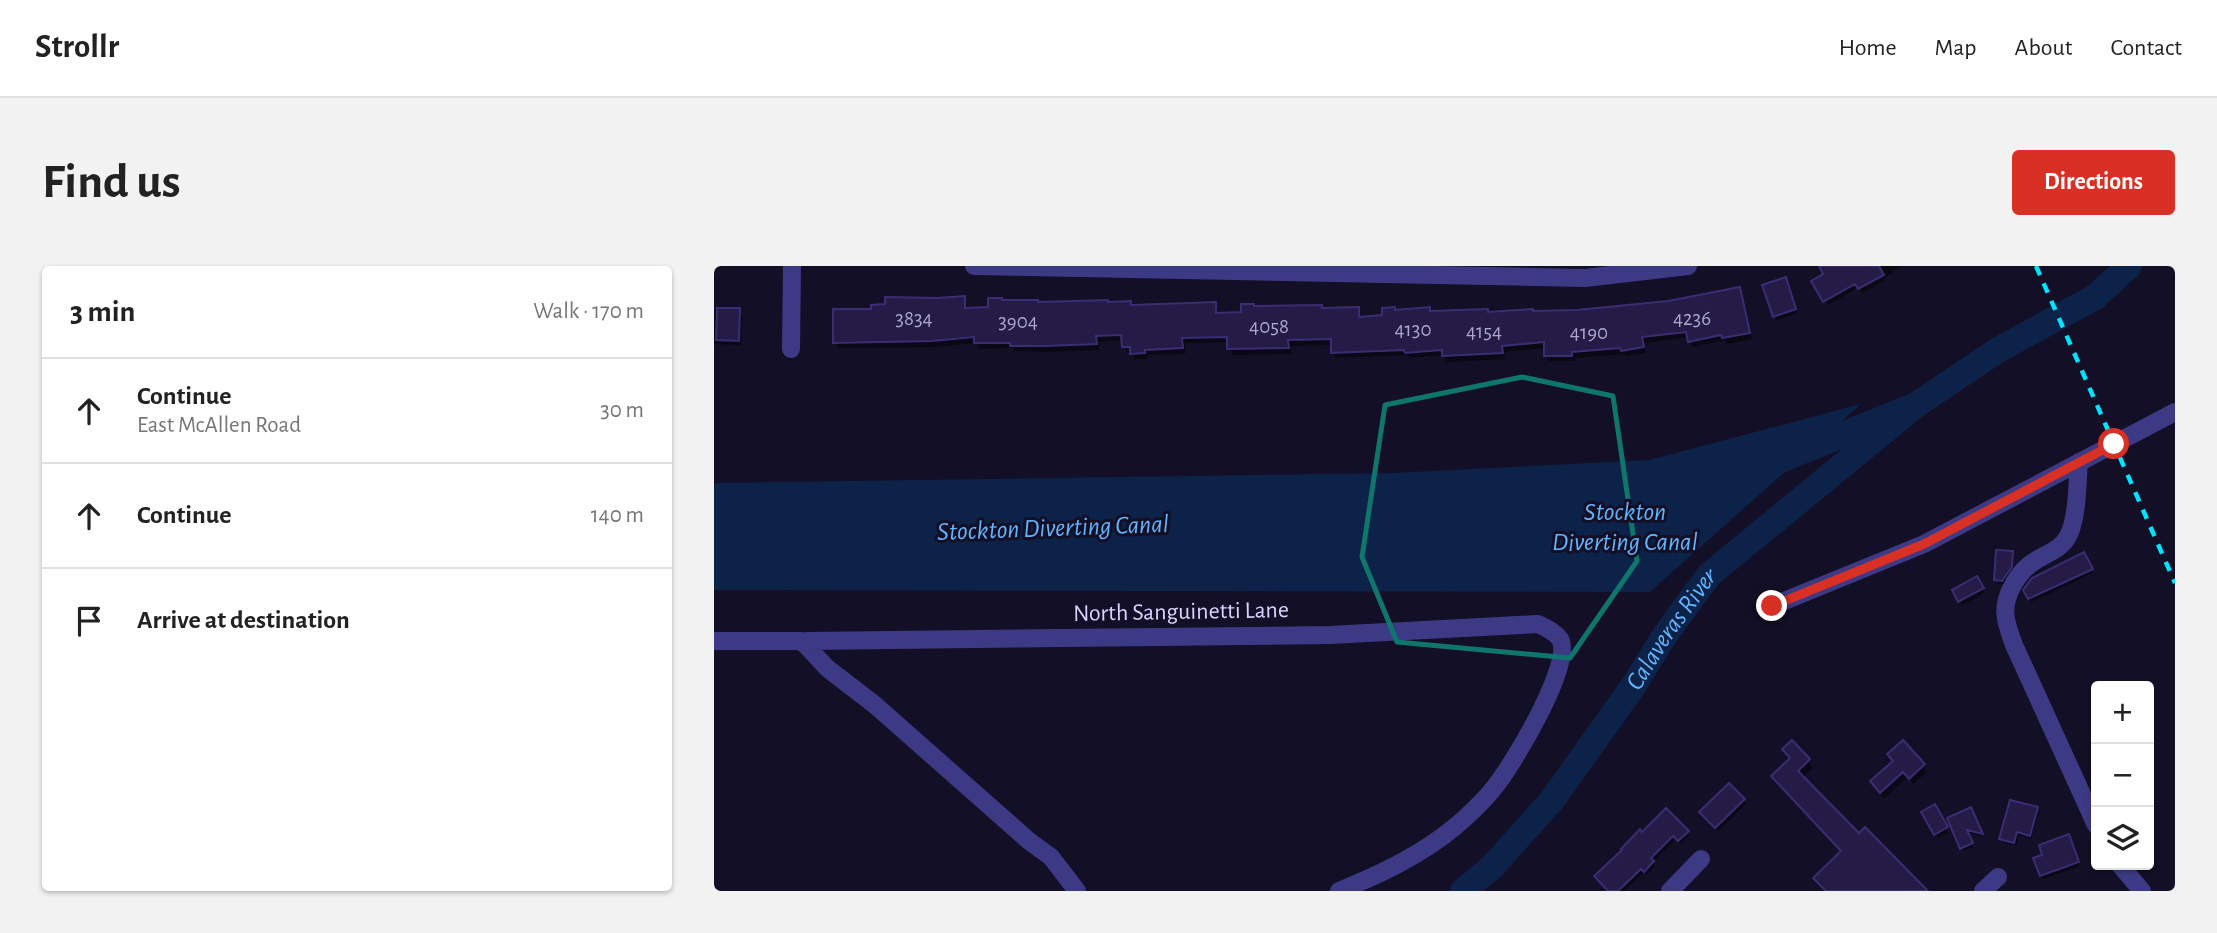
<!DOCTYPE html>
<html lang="en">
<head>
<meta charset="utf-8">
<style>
  :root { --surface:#fff; --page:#f2f2f2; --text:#222; --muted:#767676; --line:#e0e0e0; --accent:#d93025 }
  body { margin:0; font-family:"Alegreya Sans",sans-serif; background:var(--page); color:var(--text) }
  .controls { position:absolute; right:21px; bottom:21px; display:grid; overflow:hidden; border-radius:7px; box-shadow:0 2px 5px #0004 }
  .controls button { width:63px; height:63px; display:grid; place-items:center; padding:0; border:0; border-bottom:2px solid var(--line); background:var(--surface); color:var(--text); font:35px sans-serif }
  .stop { position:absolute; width:21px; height:21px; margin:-16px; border:5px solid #d93025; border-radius:50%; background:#fff }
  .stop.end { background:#d93025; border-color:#fff; box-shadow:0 2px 7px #0008 }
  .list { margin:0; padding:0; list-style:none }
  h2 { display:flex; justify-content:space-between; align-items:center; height:91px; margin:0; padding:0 28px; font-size:30px }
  h2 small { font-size:23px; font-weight:400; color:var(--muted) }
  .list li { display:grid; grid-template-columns:46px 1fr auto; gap:21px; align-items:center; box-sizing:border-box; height:105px; padding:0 28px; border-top:2px solid var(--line) }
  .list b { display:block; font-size:26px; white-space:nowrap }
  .list p { margin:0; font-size:23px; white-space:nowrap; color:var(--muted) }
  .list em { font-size:23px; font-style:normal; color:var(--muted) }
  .icon { flex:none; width:38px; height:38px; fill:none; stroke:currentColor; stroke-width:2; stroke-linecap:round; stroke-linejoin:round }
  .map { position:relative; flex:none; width:1461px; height:625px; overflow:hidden; border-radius:7px }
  header { display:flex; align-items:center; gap:42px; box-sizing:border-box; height:98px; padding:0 35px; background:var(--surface); border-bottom:2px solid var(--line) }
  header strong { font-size:33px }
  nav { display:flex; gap:38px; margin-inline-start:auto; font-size:24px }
  .intro { display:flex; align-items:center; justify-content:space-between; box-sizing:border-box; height:168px; padding:0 42px }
  h1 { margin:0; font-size:49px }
  .button { padding:18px 32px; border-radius:7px; background:var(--accent); color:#fff; font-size:24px; font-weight:700 }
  main { display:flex; gap:42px; padding:0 42px }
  aside { flex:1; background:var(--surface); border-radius:7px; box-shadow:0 2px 5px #0004 }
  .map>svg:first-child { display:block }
</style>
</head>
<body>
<header>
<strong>Strollr</strong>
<nav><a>Home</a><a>Map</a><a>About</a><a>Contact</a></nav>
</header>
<div class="intro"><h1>Find us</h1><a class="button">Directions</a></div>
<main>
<aside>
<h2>3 min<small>Walk · 170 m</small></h2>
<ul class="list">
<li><svg class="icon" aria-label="ahead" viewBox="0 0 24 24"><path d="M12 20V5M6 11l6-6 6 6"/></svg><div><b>Continue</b><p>East McAllen Road</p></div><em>30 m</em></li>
<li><svg class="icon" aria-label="ahead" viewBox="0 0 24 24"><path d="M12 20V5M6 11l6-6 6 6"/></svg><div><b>Continue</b></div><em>140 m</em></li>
<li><svg class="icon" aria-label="arrive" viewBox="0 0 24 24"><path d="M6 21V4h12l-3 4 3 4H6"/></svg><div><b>Arrive at destination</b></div></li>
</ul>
</aside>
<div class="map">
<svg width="1461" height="625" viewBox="0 0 1461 625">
  <rect width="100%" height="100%" fill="#130f26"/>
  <path fill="#0c2248" d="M 1147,138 L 936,326 L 0,324 L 0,217 L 678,207 L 935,194 Z"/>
  <path fill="#0007" d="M 1107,0 L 1187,0 L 1170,13 L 1171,14 L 1148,27 L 1145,21 L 1114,39 L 1100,15 L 1111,8 Z
    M 1073,17 L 1083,47 L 1063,54 L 1060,50 Z
    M 1025,23 L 1029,29 L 1038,73 L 1013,78 L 1011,74 L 979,81 L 975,71 L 930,77 L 932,87 L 912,90 L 911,88 L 861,92 L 861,95 L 835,95 L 832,90 L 832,82 L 790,86 L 791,93 L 733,96 L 730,89 L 696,92 L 694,89 L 622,92 L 619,86 L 619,79 L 577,80 L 577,88 L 518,89 L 515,76 L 471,77 L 471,88 L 433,89 L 433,93 L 421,93 L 417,86 L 413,86 L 409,74 L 385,76 L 385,84 L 335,86 L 301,85 L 299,82 L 265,83 L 262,77 L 222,81 L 124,82 L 121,76 L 159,45 L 250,32 L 254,43 L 276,43 L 288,36 L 394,38 L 418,41 L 501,38 L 505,49 L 529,48 L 540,42 L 644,43 L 647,52 L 670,50 L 681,46 L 775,48 L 863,46 L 955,36 Z
    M 0,44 L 25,44 L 28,49 L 27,79 L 0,78 Z
    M 1298,287 L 1300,291 L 1299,305 L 1290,318 L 1284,318 L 1281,314 Z
    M 1370,289 L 1379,307 L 1317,336 L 1311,324 Z
    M 1263,312 L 1271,327 L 1248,339 L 1240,325 Z
    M 1078,476 L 1099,502 L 1088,512 L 1145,569 L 1211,625 L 1111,625 L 1106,620 L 1102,613 L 1128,586 L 1064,518 L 1059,510 L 1077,494 L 1070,484 Z
    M 1189,476 L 1213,506 L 1199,518 L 1194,511 L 1170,532 L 1158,516 L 1180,496 Z
    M 1030,534 L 1032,538 L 1004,565 L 990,550 Z
    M 1220,541 L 1234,566 L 1224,572 L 1210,546 Z
    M 1322,543 L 1325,547 L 1317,573 L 1305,569 L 1302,580 L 1289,576 L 1287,572 Z
    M 1259,547 L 1269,571 L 1253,566 L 1259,581 L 1250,585 L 1235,553 Z
    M 973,566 L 975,570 L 967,578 L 962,573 L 939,596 L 941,600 L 933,608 L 930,606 L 910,625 L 895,625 L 928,568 Z
    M 1356,574 L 1366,600 L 1329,613 L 1327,609 Z"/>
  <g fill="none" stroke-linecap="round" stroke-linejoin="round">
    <g stroke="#0c2248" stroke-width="26">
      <path d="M 1064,195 L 1202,139 L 1284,84 L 1381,31 L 1415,0"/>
      <path id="s1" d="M 749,625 L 778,601 L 839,533 L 920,419 L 951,369 L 995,309 L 1202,139"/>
    </g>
  </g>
  <path fill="#241b47" stroke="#3b2d73" stroke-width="2" d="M 1105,0 L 1165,0 L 1170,9 L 1144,23 L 1141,18 L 1109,36 L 1097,15 L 1109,8 Z
    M 1072,11 L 1082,43 L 1059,51 L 1048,19 Z
    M 1026,21 L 1036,67 L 1008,72 L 1007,69 L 974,76 L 972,66 L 928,71 L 930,81 L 907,85 L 906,82 L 858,86 L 858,90 L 830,90 L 830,76 L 788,80 L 789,87 L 728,90 L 728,84 L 691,87 L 690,84 L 617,87 L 617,73 L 574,74 L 575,82 L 513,83 L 513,71 L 468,72 L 469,82 L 431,84 L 431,87 L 416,88 L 416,81 L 408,81 L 407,69 L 382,70 L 383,78 L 331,80 L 296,80 L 296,77 L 260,77 L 260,71 L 218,75 L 119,77 L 119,43 L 157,43 L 157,39 L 171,38 L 171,31 L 224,32 L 251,30 L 251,42 L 274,41 L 274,32 L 288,32 L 288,34 L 324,34 L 324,36 L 394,34 L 394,36 L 417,35 L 417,39 L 502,36 L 502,47 L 527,46 L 527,38 L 540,38 L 540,40 L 608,39 L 608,42 L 645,41 L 645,51 L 668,49 L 668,42 L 681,41 L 681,44 L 716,41 L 716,45 L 774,43 L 774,46 L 819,43 L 819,45 L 863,44 L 954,35 Z
    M 3,42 L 26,42 L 25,75 L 2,74 Z
    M 1282,284 L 1299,285 L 1298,301 L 1288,315 L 1280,314 Z
    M 1370,286 L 1379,303 L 1314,333 L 1309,324 L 1318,312 Z
    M 1263,310 L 1270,322 L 1244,336 L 1238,324 Z
    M 1078,474 L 1096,493 L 1084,505 L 1145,567 L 1151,561 L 1214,625 L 1112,625 L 1099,612 L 1127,585 L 1057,510 L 1076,492 L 1068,483 Z
    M 1189,474 L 1211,498 L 1195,513 L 1189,506 L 1166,527 L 1156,515 L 1179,495 L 1173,488 Z
    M 1015,517 L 1031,533 L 1001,562 L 985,546 Z
    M 1296,534 L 1324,541 L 1316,570 L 1303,566 L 1300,577 L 1285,573 Z
    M 1221,538 L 1234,561 L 1220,569 L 1207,546 Z
    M 1257,541 L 1269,568 L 1253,564 L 1259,577 L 1246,583 L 1233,552 Z
    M 952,542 L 975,565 L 964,575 L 959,570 L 937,592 L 940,595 L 930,606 L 927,603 L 904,625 L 894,625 L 880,610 L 908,584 L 907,583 L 926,563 L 928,566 Z
    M 1355,568 L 1365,596 L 1326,610 L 1319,592 L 1328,589 L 1325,579 Z"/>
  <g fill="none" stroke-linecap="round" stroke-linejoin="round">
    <path stroke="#3d3a85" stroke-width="18" d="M 260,0 L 871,12 L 974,0
      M 77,83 L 78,0
      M 1365,196 C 1363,217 1364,254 1353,272 C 1345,285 1330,288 1318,297 C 1310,302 1305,309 1300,317 C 1286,341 1291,355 1300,379 L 1382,559
      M 1053,342 L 1210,278 L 1461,146
      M 0,375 L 88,375 L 113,402 L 161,439 L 315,575 L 337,591 L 363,625
      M 90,378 L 93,375 L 616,369 L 824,358 C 831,361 841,366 846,373 C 860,397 800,496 783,518 C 772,533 757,547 742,560 C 707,589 667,608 625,625
      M 1406,599 L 1428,625
      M 956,625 L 987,593
      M 1269,625 L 1284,611"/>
    <path stroke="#00e5ff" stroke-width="4.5" stroke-dasharray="10 9" stroke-linecap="butt" d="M 1322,0 L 1461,317"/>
  </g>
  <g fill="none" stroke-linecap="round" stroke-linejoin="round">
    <path stroke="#d93025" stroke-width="9" d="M 1058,340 L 1210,278 L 1400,178"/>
  </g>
  <path fill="none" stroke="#0f766e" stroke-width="5" stroke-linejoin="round" d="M 808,111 L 899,130 L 923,295 L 856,392 L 683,376 L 648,291 L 671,139 Z"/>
  <g text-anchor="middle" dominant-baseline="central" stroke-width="6" stroke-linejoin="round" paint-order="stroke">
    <g font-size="21" fill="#aca6d1">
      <text x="200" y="52">3834</text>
      <text x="978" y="52">4236</text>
      <text x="304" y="55">3904</text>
      <text x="555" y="60">4058</text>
      <text x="699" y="63">4130</text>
      <text x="770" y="65">4154</text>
      <text x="875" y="66">4190</text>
    </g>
    <g font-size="24" fill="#d9d4ff" stroke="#130f26">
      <text transform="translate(467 346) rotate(-1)">North Sanguinetti Lane</text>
    </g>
    <g font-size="26" font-style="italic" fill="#62b6ff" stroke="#130f26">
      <text x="911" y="246">Stockton<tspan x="911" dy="30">Diverting Canal</tspan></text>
      <text transform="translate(339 262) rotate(-2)">Stockton Diverting Canal</text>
      <text stroke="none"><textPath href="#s1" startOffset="336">Calaveras River</textPath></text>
    </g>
  </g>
</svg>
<div class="controls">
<button>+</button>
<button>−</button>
<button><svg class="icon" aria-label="layers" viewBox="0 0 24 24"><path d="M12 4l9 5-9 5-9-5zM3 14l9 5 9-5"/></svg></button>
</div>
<div class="stop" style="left:1400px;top:178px"></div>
<div class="stop end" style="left:1058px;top:340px"></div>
</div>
</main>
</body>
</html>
